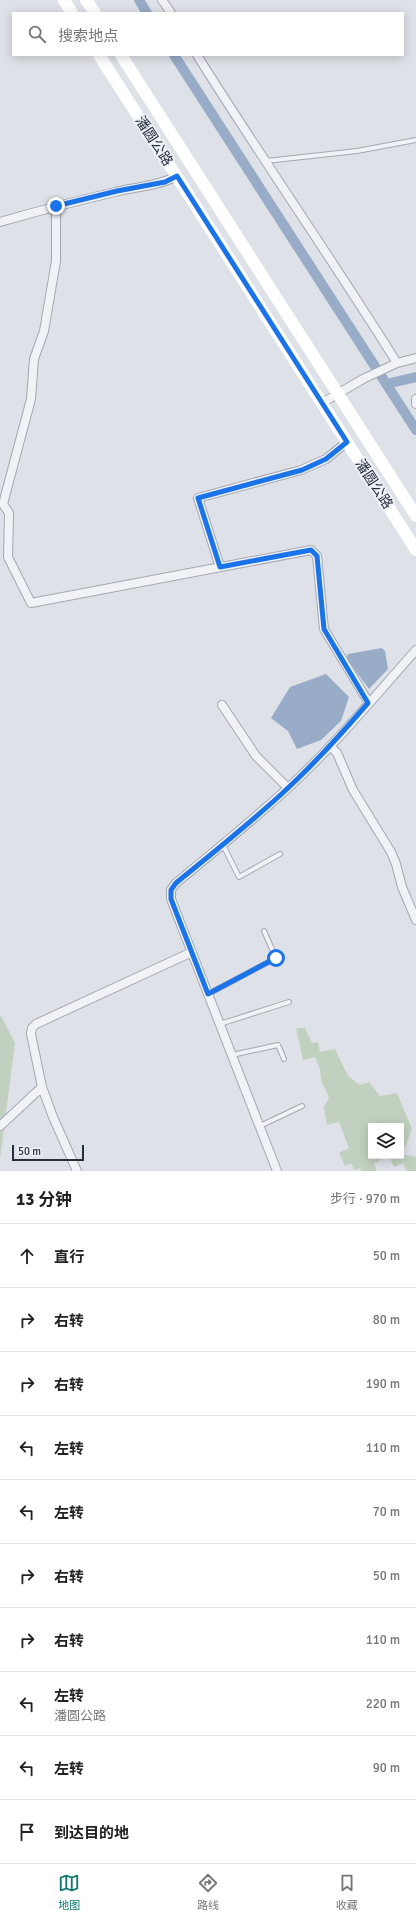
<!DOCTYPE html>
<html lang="zh">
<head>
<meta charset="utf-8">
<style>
  :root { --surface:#fff; --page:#f6f6f6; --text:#222; --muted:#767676; --line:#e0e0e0; --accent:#0f766e }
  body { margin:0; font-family:Signika,"Noto Sans SC",sans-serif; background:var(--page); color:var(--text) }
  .controls { position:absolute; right:12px; bottom:12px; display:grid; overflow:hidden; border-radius:0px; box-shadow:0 2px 10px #0003 }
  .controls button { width:36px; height:36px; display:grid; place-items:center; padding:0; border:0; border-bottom:1px solid var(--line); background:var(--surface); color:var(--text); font:20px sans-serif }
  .scale { position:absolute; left:12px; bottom:10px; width:72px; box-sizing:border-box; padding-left:4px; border:2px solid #272e3e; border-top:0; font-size:11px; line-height:14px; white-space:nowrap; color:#272e3e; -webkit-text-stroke:3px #edf0f5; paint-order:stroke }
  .stop { position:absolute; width:12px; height:12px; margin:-9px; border:3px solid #1a73e8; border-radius:50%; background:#fff }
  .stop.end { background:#1a73e8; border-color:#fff; box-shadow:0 1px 4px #0008 }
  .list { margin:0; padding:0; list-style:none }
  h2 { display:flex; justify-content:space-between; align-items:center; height:52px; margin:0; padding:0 16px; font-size:17px }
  h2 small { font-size:13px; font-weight:400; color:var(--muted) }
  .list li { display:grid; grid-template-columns:26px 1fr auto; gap:12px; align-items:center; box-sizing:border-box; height:64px; padding:0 16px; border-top:1px solid var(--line) }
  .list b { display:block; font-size:15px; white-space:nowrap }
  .list p { margin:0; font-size:13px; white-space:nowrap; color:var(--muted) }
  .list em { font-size:13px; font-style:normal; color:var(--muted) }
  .icon { flex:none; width:22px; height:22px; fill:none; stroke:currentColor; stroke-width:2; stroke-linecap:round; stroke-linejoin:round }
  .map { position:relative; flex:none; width:416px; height:1171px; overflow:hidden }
  .search { position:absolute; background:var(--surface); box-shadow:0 2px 10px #0003; left:12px; right:12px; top:12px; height:44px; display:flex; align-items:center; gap:10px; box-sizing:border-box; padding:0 14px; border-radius:0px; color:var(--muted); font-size:15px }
  .sheet { height:692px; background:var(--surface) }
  nav { display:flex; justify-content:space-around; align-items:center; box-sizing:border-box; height:56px; border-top:1px solid var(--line); background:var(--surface); font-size:11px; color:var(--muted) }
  nav a { display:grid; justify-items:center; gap:2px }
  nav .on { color:var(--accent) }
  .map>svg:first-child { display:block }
</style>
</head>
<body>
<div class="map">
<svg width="416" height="1171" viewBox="0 0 416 1171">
  <rect width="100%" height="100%" fill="#dee1e7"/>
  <path fill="#c2d1bf" d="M 0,1014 L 15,1043 L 0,1159 Z
    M 296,1028 L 305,1028 L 312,1043 L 318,1042 L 320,1052 L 335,1049 L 348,1076 L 360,1085 L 369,1082 L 380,1096 L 397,1093 L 412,1129 L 406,1145 L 401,1151 L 401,1126 L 371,1126 L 371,1156 L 387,1156 L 374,1164 L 377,1171 L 361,1171 L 360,1168 L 354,1170 L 351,1163 L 345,1166 L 339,1153 L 349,1148 L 339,1122 L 327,1125 L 324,1107 L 329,1098 L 321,1080 L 320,1069 L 315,1057 L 303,1060 Z
    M 401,1154 L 416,1157 L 416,1171 L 407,1171 L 403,1163 L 394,1167 L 389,1156 L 401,1156 Z"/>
  <path fill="#98acc8" d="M 382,648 L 385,651 L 388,669 L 369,689 L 346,658 L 348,654 Z
    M 326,674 L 349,697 L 341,721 L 321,740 L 297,749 L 288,731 L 271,718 L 290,687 Z"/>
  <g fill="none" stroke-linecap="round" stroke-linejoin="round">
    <path stroke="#98acc8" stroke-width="10" d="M 139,0 L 147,13
      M 174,55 L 416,430
      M 386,384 L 416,377"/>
    <g stroke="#a3a8b1" stroke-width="6">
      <path id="service" d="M 266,161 L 357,151 L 416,140
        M 223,845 L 239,877 L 280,854
        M 208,994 L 276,958 L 264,931
        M 220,1024 L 289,1002
        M 232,1055 L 278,1045 L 284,1059
        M 260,1126 L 302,1106"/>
    </g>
    <g stroke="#a3a8b1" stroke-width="10">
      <path id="minor" d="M 162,0 L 171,13
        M 197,55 C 262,159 332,259 397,363 L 363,379 L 322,403
        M 56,206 L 56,261 L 44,331 L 34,359 L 31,399 L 3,504 L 9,513 L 8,557 L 31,603 L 311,550 L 317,556 L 324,629 L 369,703
        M 0,222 C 38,211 76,201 115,192 C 136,187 158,186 177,176
        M 397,363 L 416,358
        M 416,399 L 416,404
        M 220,567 L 198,498 L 301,470 L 326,459 L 347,442
        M 222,705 L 256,756 L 288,788
        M 330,746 L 337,753 L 353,790 L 391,852 L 396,864 L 402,887 L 416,920
        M 0,1126 L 42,1087
        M 77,1171 L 53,1117 L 42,1087 L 31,1034 L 32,1028 L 36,1024 L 192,952
        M 277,1171 L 171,899 L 171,890 L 176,883 C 214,852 252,821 288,788 C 334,746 374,697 416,650"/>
    </g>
    <use href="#service" stroke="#f0f2f6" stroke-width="4"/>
    <use href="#minor" stroke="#f0f2f6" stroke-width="8"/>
    <path stroke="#fff" stroke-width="12" d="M 64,0 L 72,13
      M 86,0 L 95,13
      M 99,55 L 416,550
      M 121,55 L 416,516"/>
  </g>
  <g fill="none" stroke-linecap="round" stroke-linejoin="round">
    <path stroke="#1a73e8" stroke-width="5" d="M 56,206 L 117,191 L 165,182 L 177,176 L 347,442 L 326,459 L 302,470 L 198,498 L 220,567 L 311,550 L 317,556 L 324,629 L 368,703 C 343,732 317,761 288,788 C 253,821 214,852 176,883 L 171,890 L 171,899 L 208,994 L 276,958"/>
  </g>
  <g text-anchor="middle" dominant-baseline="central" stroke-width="4" stroke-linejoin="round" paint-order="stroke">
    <g font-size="14" fill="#272e3e" stroke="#edf0f5">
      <text transform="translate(154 141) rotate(57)">潘圆公路</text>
      <text transform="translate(374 484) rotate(57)">潘圆公路</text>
    </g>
  </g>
</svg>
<div class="controls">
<button><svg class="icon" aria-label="layers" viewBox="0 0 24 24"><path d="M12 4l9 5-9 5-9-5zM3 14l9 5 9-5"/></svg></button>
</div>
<div class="scale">50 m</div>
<div class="stop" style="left:276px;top:958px"></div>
<div class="stop end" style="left:56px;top:206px"></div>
<div class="search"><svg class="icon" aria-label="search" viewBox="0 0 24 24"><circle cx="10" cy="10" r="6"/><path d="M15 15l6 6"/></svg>搜索地点</div>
</div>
<section class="sheet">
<h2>13 分钟<small>步行 · 970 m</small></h2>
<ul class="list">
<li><svg class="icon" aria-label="ahead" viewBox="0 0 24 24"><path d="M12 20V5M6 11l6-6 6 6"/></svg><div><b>直行</b></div><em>50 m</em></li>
<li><svg class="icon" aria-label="right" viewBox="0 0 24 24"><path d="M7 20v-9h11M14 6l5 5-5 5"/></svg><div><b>右转</b></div><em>80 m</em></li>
<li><svg class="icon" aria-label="right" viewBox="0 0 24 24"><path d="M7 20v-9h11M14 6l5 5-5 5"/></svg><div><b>右转</b></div><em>190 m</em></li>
<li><svg class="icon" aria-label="left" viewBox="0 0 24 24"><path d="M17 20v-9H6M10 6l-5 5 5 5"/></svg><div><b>左转</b></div><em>110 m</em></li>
<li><svg class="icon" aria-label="left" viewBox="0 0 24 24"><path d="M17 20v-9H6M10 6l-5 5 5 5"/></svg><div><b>左转</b></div><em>70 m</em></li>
<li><svg class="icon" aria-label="right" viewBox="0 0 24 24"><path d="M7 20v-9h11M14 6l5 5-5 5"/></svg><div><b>右转</b></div><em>50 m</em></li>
<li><svg class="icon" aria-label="right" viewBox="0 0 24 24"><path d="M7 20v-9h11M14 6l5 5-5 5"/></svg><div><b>右转</b></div><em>110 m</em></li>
<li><svg class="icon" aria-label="left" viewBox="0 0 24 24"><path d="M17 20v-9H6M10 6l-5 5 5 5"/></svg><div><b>左转</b><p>潘圆公路</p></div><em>220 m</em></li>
<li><svg class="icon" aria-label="left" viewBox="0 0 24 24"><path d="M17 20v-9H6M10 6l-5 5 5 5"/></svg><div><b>左转</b></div><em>90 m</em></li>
<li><svg class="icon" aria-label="arrive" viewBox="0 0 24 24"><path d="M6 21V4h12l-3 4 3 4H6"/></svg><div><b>到达目的地</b></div></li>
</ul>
</section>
<nav>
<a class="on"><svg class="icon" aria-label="map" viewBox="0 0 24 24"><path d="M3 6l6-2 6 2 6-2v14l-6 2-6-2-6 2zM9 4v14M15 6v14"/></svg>地图</a>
<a><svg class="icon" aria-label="directions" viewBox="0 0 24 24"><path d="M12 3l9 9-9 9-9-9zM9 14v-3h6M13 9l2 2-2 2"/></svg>路线</a>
<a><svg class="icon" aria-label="saved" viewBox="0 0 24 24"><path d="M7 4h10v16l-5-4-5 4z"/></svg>收藏</a>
</nav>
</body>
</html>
